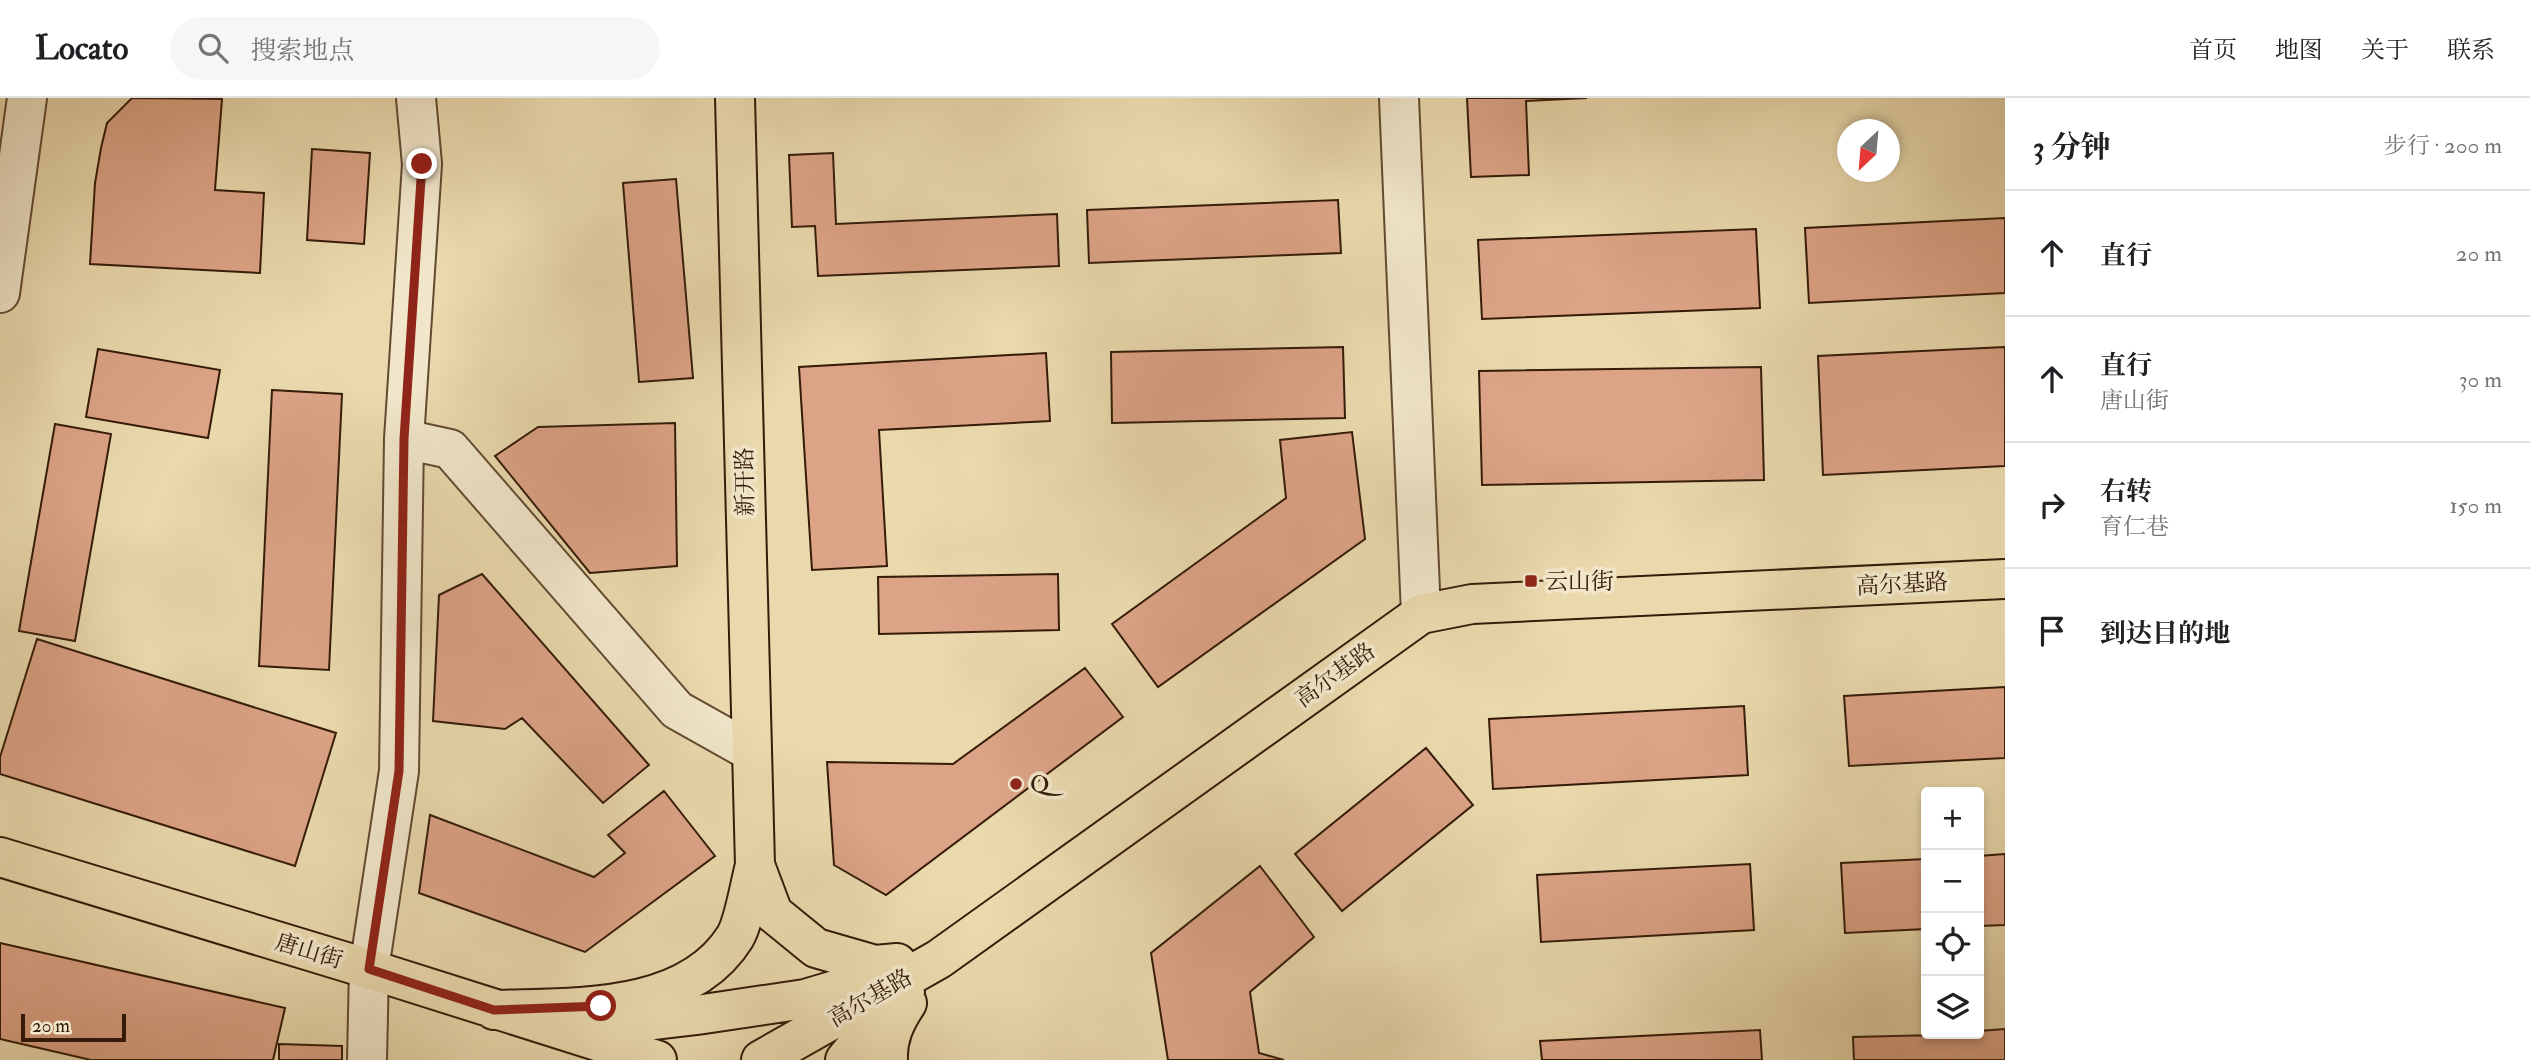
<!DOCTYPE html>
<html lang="zh">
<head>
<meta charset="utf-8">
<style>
  :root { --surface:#fff; --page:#f6f6f6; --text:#202124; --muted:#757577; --line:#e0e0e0 }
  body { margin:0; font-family:"IM FELL Double Pica","Noto Serif SC",serif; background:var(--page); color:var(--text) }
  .controls { position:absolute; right:21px; bottom:21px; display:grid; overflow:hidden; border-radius:7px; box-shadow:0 4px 10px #0003 }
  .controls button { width:63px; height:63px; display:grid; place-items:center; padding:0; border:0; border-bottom:2px solid var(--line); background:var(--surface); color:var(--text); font:35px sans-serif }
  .compass { position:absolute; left:1837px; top:21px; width:63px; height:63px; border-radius:50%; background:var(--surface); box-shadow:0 4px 10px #0003; rotate:206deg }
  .scale { position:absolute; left:21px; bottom:18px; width:105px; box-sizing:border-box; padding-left:7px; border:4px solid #351b08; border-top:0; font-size:19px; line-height:24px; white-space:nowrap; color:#351b08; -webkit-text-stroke:5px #f1e6ca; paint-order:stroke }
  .stop { position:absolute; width:21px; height:21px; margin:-16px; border:5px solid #8f2418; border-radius:50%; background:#fff }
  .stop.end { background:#8f2418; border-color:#fff; box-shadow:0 2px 7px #0008 }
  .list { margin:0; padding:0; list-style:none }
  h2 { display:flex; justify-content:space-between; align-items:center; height:91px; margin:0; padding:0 28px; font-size:30px }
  h2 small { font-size:23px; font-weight:400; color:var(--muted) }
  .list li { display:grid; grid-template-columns:46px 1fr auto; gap:21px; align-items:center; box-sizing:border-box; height:126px; padding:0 28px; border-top:2px solid var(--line) }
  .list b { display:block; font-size:26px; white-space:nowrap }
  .list p { margin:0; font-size:23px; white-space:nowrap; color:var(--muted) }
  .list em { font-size:23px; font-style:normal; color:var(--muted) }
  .icon { flex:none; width:38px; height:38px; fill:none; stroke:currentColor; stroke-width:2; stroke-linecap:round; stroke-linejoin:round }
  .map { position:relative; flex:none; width:2005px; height:962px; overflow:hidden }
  header { display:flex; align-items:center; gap:42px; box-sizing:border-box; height:98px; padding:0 35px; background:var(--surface); border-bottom:2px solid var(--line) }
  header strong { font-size:33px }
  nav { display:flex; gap:38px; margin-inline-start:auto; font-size:24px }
  .search { width:490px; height:63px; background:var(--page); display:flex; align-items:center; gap:18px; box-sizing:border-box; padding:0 24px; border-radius:38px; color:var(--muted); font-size:26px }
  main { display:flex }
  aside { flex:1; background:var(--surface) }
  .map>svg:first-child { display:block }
</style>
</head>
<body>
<header>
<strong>Locato</strong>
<div class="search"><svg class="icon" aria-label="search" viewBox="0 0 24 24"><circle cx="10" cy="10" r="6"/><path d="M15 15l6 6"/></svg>搜索地点</div>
<nav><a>首页</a><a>地图</a><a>关于</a><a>联系</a></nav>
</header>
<main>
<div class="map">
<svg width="2005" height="962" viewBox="0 0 2005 962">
  <rect width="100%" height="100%" fill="#e9d9ad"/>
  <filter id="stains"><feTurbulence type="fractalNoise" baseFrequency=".00286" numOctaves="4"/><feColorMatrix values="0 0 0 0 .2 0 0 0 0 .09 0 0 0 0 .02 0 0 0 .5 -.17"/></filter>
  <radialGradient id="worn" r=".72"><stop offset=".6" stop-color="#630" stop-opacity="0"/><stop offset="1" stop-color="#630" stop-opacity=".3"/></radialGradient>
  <path fill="#dca386" stroke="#351b08" stroke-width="2" d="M 132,0 L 222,1 L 215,92 L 264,95 L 260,175 L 90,166 L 95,85 L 101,50 L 107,25 Z
    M 1467,0 L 1587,0 L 1526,3 L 1529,77 L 1471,79 Z
    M 312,51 L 370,55 L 364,146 L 307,142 Z
    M 833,55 L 836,126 L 1057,116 L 1059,168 L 818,178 L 815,128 L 792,129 L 789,57 Z
    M 676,81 L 693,280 L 639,284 L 623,85 Z
    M 1338,102 L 1341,155 L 1089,165 L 1087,112 Z
    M 2005,120 L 2005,195 L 1809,205 L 1805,130 Z
    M 1756,131 L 1760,210 L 1482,221 L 1478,142 Z
    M 1343,249 L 1345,320 L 1112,325 L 1111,254 Z
    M 2005,249 L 2005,368 L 1823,377 L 1818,258 Z
    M 98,251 L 220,272 L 208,340 L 86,319 Z
    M 1046,255 L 1050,323 L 879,332 L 887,468 L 812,472 L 799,269 Z
    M 1761,269 L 1764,382 L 1482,387 L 1479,273 Z
    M 272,292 L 342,296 L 329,572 L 259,568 Z
    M 675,325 L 677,468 L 590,475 L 495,358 L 538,329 Z
    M 55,326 L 111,336 L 75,543 L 19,533 Z
    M 1352,334 L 1365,441 L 1158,589 L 1112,526 L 1286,400 L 1280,342 Z
    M 482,476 L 649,667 L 603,705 L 522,620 L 505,631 L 433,623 L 439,497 Z
    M 1058,476 L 1059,532 L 879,536 L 878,479 Z
    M 37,541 L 336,635 L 295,768 L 0,676 L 0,659 Z
    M 1085,570 L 1123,619 L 886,797 L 834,767 L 827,664 L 953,666 Z
    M 2005,589 L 2005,660 L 1849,668 L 1844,598 Z
    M 1744,608 L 1748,677 L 1493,691 L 1489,621 Z
    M 1426,650 L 1473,707 L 1342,813 L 1295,756 Z
    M 664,693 L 715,758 L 585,854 L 419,795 L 430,717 L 594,779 L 625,755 L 608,737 Z
    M 2005,756 L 2005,827 L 1979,828 L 1979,758 Z
    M 1926,761 L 1926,831 L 1845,835 L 1841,765 Z
    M 1750,766 L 1754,832 L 1541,844 L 1537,777 Z
    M 1260,768 L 1314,839 L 1250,894 L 1259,955 L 1284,962 L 1168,962 L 1151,855 Z
    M 0,845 L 285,910 L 273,962 L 91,962 L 0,941 Z
    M 2005,931 L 2005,962 L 1854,962 L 1853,939 L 1979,936 L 1979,933 Z
    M 1760,932 L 1762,962 L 1542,962 L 1540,943 Z
    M 279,946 L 342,948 L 342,962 L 279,962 Z"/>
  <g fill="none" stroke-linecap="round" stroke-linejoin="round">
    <g stroke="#624a31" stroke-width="42">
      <path id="minor" d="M 1399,0 L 1421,516
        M 0,195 L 27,0
        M 404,341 L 450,351 L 677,612 L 752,654
        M 367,962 L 369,871 L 399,673 L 404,341 L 422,66 L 416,0"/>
    </g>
    <g stroke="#351b08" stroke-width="42">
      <path id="major" d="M 0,759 L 369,871 L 657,962
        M 755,767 L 773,815 L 816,850 L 875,867 L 897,865
        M 494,912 C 573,909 687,916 735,839 C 744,824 750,786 755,767 L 735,0
        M 611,925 L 621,926 L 697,917 L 805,901 L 872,881
        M 761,962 L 939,861 L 1421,516 L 1472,506 L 2005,481
        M 845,962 L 882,917 L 905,894
        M 888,962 C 887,940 895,923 907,905"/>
    </g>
    <use href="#minor" stroke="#f1e6ca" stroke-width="38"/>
    <use href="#major" stroke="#e9d9ad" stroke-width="38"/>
  </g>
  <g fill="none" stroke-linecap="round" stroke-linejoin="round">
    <path stroke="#8f2418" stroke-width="9" d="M 422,66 L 404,341 L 399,673 L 369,871 L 494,912 L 601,908"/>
  </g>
  <g fill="#8f2418" stroke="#f1e6ca" stroke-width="2.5">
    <rect x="1524" y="476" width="14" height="14" rx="3.5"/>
    <circle cx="1016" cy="686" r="7"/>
  </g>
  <g text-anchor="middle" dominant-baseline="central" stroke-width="7" stroke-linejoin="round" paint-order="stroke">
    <g font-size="23" fill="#351b08" stroke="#f1e6ca">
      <text transform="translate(745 384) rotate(-91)">新开路</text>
      <text transform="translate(1902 486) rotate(-3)">高尔基路</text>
      <text transform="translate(1335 577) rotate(-36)">高尔基路</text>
      <text transform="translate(309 853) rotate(17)">唐山街</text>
      <text transform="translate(870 900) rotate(-30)">高尔基路</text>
    </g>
    <g font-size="23" fill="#351b08" stroke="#f1e6ca" text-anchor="start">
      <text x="1545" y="483">云山街</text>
      <text x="1030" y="686">Q</text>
    </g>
  </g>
  <rect width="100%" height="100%" filter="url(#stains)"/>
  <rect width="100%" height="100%" fill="url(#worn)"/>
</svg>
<div class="controls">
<button>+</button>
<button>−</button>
<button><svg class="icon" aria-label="locate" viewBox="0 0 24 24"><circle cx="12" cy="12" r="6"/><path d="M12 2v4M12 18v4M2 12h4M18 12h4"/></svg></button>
<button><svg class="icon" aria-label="layers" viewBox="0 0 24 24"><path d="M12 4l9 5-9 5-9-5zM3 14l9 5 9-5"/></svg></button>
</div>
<svg class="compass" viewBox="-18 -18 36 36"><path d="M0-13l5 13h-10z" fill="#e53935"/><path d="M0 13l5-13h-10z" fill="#757577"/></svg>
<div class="scale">20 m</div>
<div class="stop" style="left:601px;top:908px"></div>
<div class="stop end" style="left:422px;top:66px"></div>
</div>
<aside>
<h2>3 分钟<small>步行 · 200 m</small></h2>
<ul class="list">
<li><svg class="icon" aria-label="ahead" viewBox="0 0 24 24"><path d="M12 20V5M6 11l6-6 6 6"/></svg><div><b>直行</b></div><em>20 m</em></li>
<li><svg class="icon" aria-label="ahead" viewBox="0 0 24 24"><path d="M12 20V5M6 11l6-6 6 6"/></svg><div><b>直行</b><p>唐山街</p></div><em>30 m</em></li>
<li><svg class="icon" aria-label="right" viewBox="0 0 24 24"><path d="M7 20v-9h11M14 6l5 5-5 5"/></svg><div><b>右转</b><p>育仁巷</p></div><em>150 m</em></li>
<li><svg class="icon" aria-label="arrive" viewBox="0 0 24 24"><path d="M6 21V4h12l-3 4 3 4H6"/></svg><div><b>到达目的地</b></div></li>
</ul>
</aside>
</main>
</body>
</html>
